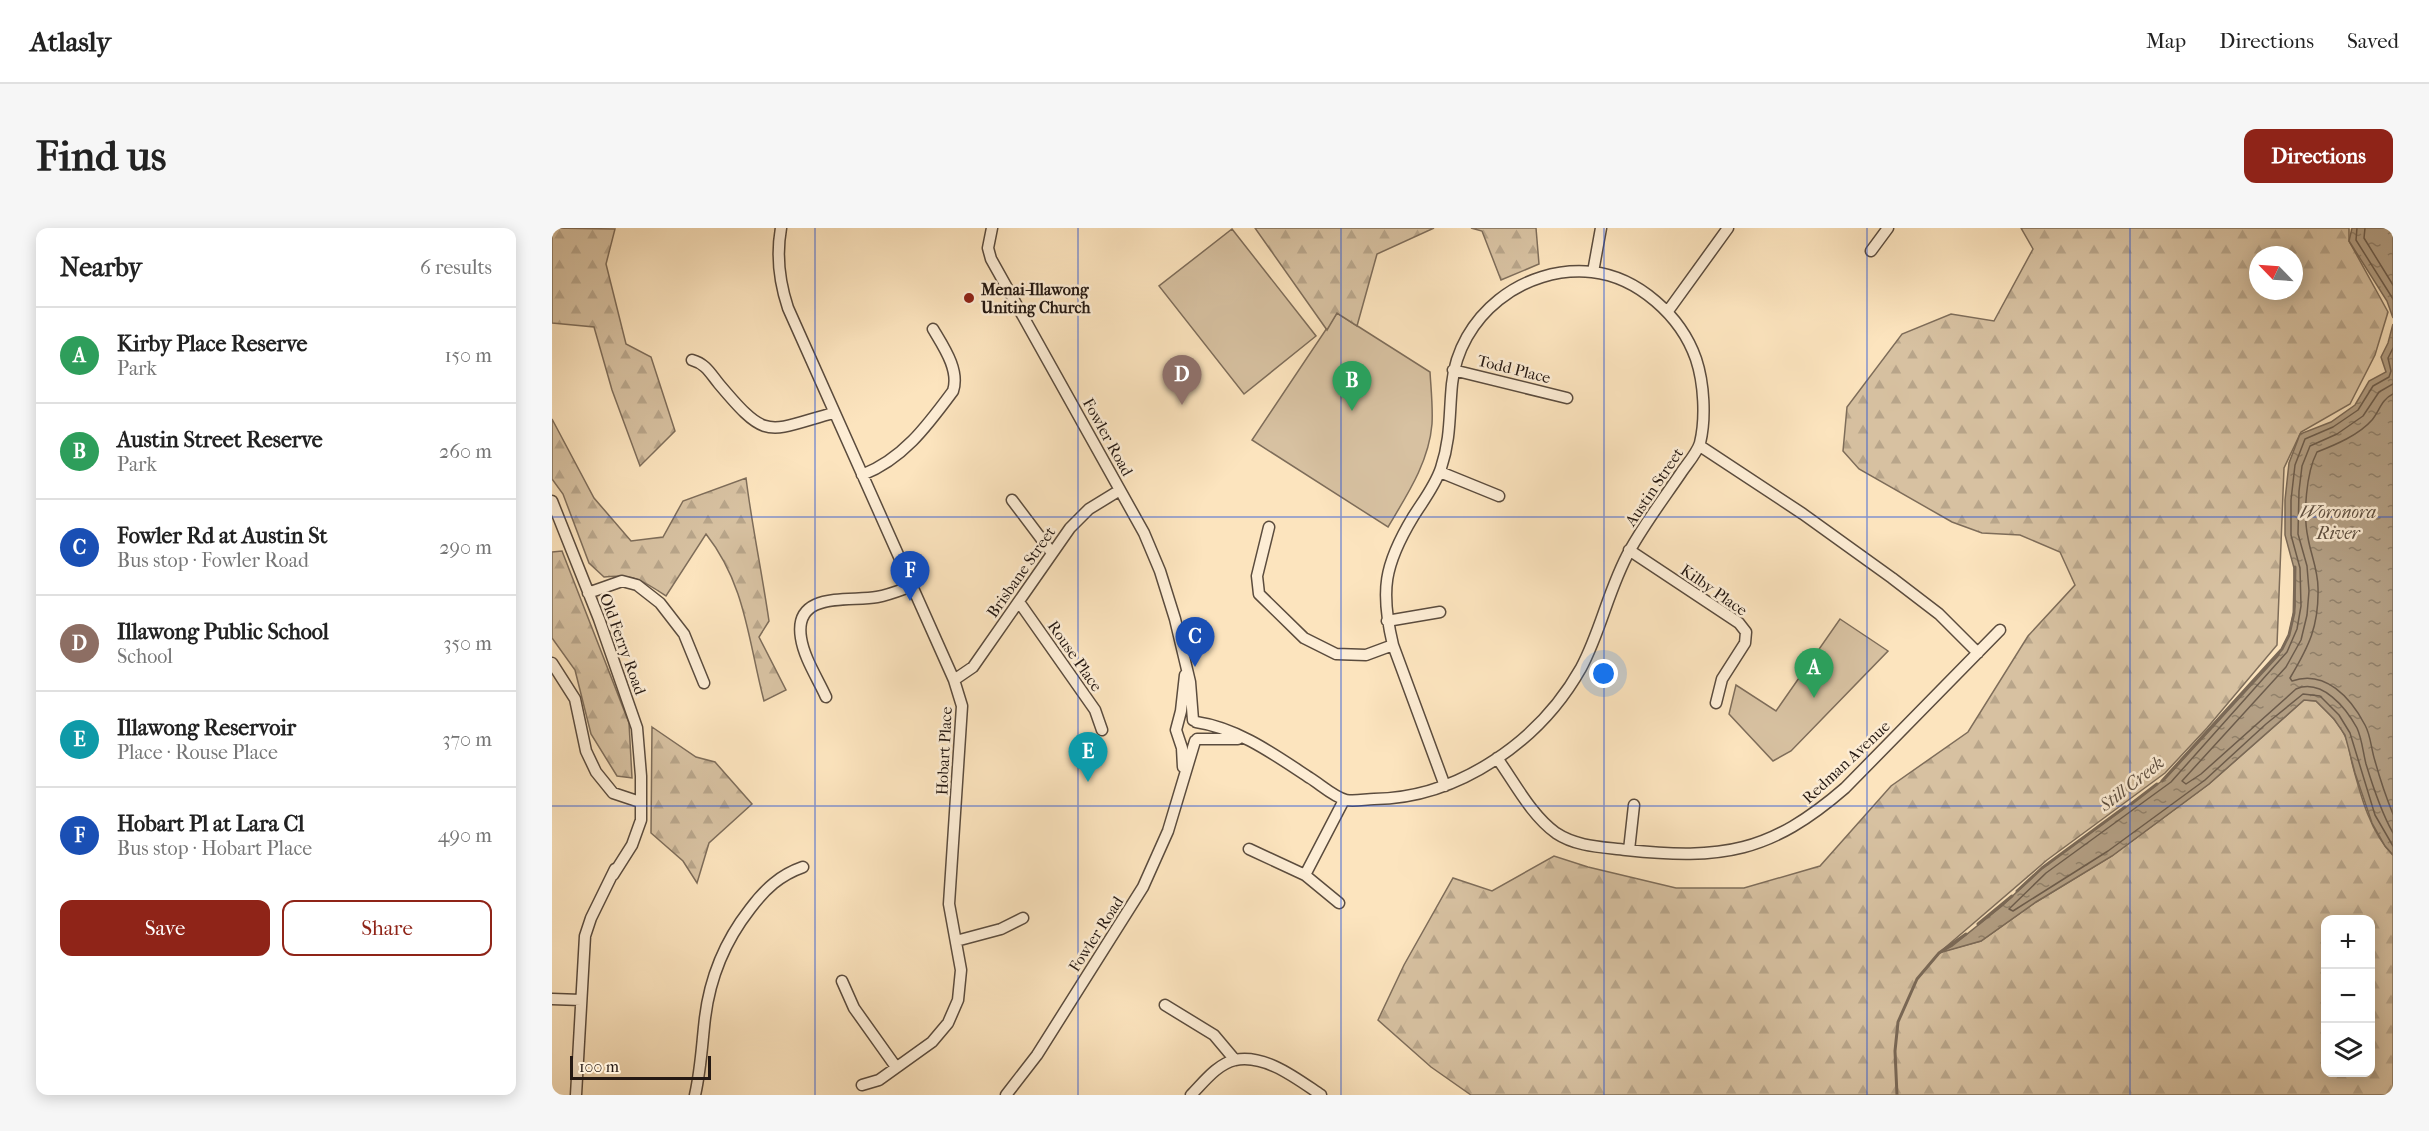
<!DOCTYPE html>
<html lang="en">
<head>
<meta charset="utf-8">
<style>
  :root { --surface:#fff; --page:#f6f6f6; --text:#222; --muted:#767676; --line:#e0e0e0; --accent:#8f2418 }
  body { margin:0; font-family:"IM FELL French Canon",serif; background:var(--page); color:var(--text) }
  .controls { position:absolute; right:18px; bottom:18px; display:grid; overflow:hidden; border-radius:12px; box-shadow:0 3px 15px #0003 }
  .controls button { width:54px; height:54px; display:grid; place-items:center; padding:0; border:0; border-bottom:2px solid var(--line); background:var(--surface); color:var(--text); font:30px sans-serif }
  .compass { position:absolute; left:1697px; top:18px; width:54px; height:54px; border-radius:50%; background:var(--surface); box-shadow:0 3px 15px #0003; rotate:295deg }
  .scale { position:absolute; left:18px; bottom:15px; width:141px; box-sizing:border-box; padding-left:6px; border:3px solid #251913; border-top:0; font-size:16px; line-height:21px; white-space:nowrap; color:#251913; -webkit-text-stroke:4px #fdedd5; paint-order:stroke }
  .you { position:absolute; left:1052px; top:446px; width:21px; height:21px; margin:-15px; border:4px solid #fff; border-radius:50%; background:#1a73e8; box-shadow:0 0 0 9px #1a73e833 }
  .badge { display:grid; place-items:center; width:39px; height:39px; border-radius:50%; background:var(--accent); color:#fff; font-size:20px; font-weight:700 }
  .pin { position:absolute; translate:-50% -50px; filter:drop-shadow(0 2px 3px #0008) }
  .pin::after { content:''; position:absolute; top:32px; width:21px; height:18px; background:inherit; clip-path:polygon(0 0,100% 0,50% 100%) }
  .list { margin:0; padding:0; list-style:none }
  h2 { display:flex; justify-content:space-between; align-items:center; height:78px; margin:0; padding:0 24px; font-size:26px }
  h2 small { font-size:20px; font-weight:400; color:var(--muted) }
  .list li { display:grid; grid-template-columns:39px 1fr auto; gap:18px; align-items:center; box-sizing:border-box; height:96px; padding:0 24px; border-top:2px solid var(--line) }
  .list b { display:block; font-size:22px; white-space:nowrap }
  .list p { margin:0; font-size:20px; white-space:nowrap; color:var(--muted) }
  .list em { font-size:20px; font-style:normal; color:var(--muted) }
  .actions { display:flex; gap:12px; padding:18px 24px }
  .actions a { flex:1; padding:14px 0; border:2px solid var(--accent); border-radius:12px; text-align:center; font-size:21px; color:var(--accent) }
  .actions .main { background:var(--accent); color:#fff }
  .icon { flex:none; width:33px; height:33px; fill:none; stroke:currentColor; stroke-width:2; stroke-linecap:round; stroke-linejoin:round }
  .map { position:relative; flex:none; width:1841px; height:867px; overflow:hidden; border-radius:12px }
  header { display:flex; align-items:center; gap:36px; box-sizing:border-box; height:84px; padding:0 30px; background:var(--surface); border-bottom:2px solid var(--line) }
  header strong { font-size:28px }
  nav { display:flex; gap:33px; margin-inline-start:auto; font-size:21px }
  .intro { display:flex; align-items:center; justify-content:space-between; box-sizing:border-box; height:144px; padding:0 36px }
  h1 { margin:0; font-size:42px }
  .button { padding:15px 27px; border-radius:12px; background:var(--accent); color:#fff; font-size:21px; font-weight:700 }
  main { display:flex; gap:36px; padding:0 36px }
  aside { flex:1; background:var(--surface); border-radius:12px; box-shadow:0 3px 15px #0003 }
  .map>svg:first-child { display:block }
</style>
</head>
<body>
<header>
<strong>Atlasly</strong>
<nav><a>Map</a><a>Directions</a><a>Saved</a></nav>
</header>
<div class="intro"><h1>Find us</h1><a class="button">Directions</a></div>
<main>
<aside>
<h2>Nearby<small>6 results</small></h2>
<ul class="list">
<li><span class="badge" style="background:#2e9e5b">A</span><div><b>Kirby Place Reserve</b><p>Park</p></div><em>150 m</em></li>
<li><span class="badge" style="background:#2e9e5b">B</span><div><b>Austin Street Reserve</b><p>Park</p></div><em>260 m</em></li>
<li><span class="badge" style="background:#1a4fb4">C</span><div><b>Fowler Rd at Austin St</b><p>Bus stop · Fowler Road</p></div><em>290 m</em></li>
<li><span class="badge" style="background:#8d6e63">D</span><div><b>Illawong Public School</b><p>School</p></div><em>350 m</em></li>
<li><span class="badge" style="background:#0f9aa8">E</span><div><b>Illawong Reservoir</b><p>Place · Rouse Place</p></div><em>370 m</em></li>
<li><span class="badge" style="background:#1a4fb4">F</span><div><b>Hobart Pl at Lara Cl</b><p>Bus stop · Hobart Place</p></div><em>490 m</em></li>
</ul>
<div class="actions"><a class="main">Save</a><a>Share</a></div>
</aside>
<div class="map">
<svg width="1841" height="867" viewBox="0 0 1841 867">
  <defs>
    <pattern id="forest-firs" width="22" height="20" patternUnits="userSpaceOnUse" patternTransform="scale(1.5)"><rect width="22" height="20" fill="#d7c1a1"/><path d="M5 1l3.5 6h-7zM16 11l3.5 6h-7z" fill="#b8a58a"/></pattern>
    <pattern id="water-ripples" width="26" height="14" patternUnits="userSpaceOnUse" patternTransform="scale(1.5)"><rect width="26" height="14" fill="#b39f84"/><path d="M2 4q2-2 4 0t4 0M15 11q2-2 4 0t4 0" fill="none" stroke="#91816b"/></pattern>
  </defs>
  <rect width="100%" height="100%" fill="#fce4be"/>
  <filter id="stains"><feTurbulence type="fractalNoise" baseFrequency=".00333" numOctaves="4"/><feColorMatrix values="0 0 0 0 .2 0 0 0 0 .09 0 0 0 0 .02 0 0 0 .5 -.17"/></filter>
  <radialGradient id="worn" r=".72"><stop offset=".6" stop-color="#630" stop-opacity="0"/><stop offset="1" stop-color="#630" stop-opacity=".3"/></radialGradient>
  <path fill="#d7c1a1" stroke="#7e6d5a" stroke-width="1.5" d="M 680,1 L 764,108 L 692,166 L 607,58 Z
    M 785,85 L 878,144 C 879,161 881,179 880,196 C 877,234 855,267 836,299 L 700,212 Z
    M 1288,391 L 1336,423 L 1239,523 L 1221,533 L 1177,486 L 1184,457 L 1224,483 Z"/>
  <path fill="url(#forest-firs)" stroke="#7e6d5a" stroke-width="1.5" fill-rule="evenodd" d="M 0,0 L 63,1 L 54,36 L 74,116 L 99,129 L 123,203 L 88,238 L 60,162 L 42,99 L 0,95 Z
    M 703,0 L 882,0 L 825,26 L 805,98 L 785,85 L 775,102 Z
    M 919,0 L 984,0 L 987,36 L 949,52 L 930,3 Z
    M 1469,0 L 1797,0 L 1797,13 L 1836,84 L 1823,127 L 1798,176 L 1749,204 L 1732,240 L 1725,417 L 1655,500 L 1613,545 L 1495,632 L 1388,724 L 1429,713 L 1484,674 L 1560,628 L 1657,556 L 1752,472 L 1764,473 C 1775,484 1787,494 1793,508 C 1797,516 1798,526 1800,535 C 1808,565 1818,605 1841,627 L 1841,867 L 919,867 L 879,839 L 826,792 L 852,737 L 901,650 L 940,663 L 1002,628 L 1036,639 L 1124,660 L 1192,660 L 1268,638 L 1339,558 L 1416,504 L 1476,408 L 1523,357 L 1508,324 L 1468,307 L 1430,305 L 1400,294 L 1307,241 L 1291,223 L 1295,179 L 1350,106 L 1399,86 L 1442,93 L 1481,21 ZM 1706,27 L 1742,27 L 1742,63 L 1706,63 ZM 1774,692 L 1818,692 L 1818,844 L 1774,844 Z
    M 0,191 L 42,270 L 79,313 L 111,309 L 131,273 L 194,250 C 200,298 210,345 217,393 L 207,409 L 234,462 L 212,473 C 196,412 194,357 154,306 L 114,368 C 90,352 82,346 52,349 L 37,335 L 11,266 L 0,251 Z
    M 10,323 L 77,495 L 80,550 L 65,548 L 39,506 L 23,442 L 0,410 L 0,324 Z
    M 100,499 L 144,529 L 163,534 L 200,576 L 157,615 L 145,655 L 131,633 L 99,605 Z"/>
  <path fill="url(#water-ripples)" stroke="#7a6957" stroke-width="1.5" d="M 1800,0 L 1841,0 L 1841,90 L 1835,73 L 1797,13 Z
    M 1841,96 L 1841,627 L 1833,618 L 1820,595 L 1803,545 L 1793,507 L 1782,491 L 1764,473 L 1752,472 L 1657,556 L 1560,628 L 1484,674 L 1429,713 L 1387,725 L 1400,718 L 1450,678 L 1490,640 L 1614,550 L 1726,428 L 1737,407 L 1743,378 L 1742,340 L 1733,307 L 1733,272 L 1737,235 L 1748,206 L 1779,194 L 1803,177 L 1817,153 L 1834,144 L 1829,129 L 1836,115 Z"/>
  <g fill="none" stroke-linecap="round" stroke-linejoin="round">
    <path stroke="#6c5c4c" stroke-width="1.5" d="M 1805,0 L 1804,12 L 1841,71
      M 1813,0 L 1812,10 L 1841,57
      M 1841,120 L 1836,130 L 1839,143 L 1837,149 L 1821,158 L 1806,182 L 1781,199 L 1753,211 L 1743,237 L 1739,272 L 1739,307 L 1748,340 L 1749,378 L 1745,401 L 1735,424 L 1619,554 L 1494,645 L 1457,681 L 1461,683 L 1556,623 L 1653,552 L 1714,496 L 1751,466 L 1768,468 L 1787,487 L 1798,505 L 1823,587 L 1841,618
      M 1841,156 L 1827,164 L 1811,188 L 1785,206 L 1758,218 L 1750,238 L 1747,263 L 1746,306 L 1755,338 L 1757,363 L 1755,387 L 1749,412 L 1734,439 L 1630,553 L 1634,556 L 1649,546 L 1744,461 C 1770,450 1794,480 1805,500 C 1810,511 1811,524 1814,536 C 1821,559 1829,584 1841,605
      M 1841,166 C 1829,172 1828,182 1820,192 C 1807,207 1783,217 1765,224 C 1754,245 1751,287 1756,310 C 1759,327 1766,342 1766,360 C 1767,398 1757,418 1738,450 L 1740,453 C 1773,441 1799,470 1813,497 C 1819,508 1819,521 1823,533 C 1828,551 1834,569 1841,586"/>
    <path stroke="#7a6957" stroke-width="3" d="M 1610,553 L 1730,421 L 1737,407 L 1742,385 L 1743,339
      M 1579,576 L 1605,556
      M 1465,663 L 1490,640 L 1573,579
      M 1426,696 L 1460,668
      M 1345,867 L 1343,823 L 1346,794 L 1365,751 L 1387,725 L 1414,706"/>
    <g stroke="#5b4c3e" stroke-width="13">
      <path id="minor" d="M 229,0 C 224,28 227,53 236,80 L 402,452 L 410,478 L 397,676 L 409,742 L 406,772 L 396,795 L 380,814 L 327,852 L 310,857
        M 440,0 L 436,20 L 439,31 L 592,305 L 608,343 L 623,391 L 638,454 L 641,492
        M 1319,23 L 1336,0
        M 1041,44 L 1049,0
        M 1116,83 L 1176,0
        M 140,132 C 154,136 158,145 167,156 C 215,213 214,204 281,185
        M 901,142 L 1015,170
        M 1148,218 L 1251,286 L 1340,350 L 1387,386 L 1426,425
        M 888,244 L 947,268
        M 310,247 C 351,231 375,198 401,163 C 408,142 391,118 381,101
        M 460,272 L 500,325
        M 0,273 L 47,391 L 85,500 L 89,548 L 89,592 L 80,617 L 61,647
        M 717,299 L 705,348 L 707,366 L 752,410 L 784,426 L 814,427 L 841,417
        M 1077,322 L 1187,395 L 1194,404 L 1193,415 L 1170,451 L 1164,475
        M 36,365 L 70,353 L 85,357 L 108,375 L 132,406 L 152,455
        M 467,374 L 543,482 L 550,502
        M 835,393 L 888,384
        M 0,435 L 23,471 L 34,523 L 44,544 L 61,565 L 88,574
        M 402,452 L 421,439 L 518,300 L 537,281 L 568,262
        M 274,469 C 266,451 252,430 249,410 C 241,362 298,374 325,369 C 337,367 349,362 360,358
        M 644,494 C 686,500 723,527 758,550 C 768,556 782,569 794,572 C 802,574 814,571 822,571 C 907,570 988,513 1029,440 C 1049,403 1057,359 1078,322 C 1093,295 1112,270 1129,245 C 1135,236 1145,225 1148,215 C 1154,190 1152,155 1144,131 C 1129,88 1086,49 1040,44 C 971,37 907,88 900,156 C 897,186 899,210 889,240 C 883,258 871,273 861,289 C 832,337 828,363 841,417 L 893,558
        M 645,511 L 686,511
        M 945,530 C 963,555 979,587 1004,605 C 1025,619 1051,619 1074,622 C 1170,632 1218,625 1293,560 L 1448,402
        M 631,539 L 630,520 L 624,502 L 629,483 L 633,447
        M 697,621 L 753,647 L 787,675
        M 1077,622 L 1082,577
        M 753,647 L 792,572
        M 404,713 L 449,701 L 471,690
        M 290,753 L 302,780 L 344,839
        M 0,771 L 29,772
        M 613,777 L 662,807 L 683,832
        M 24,867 L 33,708 L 39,690 L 63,641
        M 143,867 C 149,841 150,815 153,790 C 158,749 173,713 198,681 C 213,661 228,647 251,639
        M 454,867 L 485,827 L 591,659 L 616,603 L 643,513
        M 639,867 C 651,855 665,836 683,832 C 714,826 745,851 769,867"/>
    </g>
    <use href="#minor" stroke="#fdedd5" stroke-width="10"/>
  </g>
  <path fill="none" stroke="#1d4ed8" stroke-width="1.5" stroke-opacity="0.55" d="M 263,0 L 263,867M 526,0 L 526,867M 789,0 L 789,867M 1052,0 L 1052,867M 1315,0 L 1315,867M 1578,0 L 1578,867M 0,289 L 1841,289M 0,578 L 1841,578"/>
  <circle fill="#8f2418" stroke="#fdedd5" stroke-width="2" cx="417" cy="70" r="6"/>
  <g text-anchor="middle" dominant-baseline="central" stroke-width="5" stroke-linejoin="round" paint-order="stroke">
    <g font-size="16" font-weight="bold" fill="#251913" stroke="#fdedd5" text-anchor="start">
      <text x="429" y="61">Menai-Illawong<tspan x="429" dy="18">Uniting Church</tspan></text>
    </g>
    <g font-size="16" fill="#251913" stroke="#fdedd5">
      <text transform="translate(962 141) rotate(14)">Todd Place</text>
      <text transform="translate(556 209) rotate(61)">Fowler Road</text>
      <text transform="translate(1102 259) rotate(-56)">Austin Street</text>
      <text transform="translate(469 344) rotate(-55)">Brisbane Street</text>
      <text transform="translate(1162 362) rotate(35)">Kilby Place</text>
      <text transform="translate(71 416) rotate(70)">Old Ferry Road</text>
      <text transform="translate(523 428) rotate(55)">Rouse Place</text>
      <text transform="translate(392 523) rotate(-87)">Hobart Place</text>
      <text transform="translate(1294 534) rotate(-43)">Redman Avenue</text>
      <text transform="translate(544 706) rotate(-57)">Fowler Road</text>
    </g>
    <g font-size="18" font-style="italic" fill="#5e4f40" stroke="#fdedd5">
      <text x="1786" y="284">Woronora<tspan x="1786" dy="21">River</tspan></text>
      <text transform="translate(1580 556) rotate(-38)">Still Creek</text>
    </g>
  </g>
  <rect width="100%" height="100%" filter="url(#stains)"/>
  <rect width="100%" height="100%" fill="url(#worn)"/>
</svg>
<div class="controls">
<button>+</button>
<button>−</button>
<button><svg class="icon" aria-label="layers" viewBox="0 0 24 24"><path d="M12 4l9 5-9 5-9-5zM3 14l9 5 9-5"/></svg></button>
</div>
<svg class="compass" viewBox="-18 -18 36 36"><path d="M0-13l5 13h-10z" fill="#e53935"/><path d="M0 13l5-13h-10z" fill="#767676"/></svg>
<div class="scale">100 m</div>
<div class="you"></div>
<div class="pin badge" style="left:1262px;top:470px;background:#2e9e5b">A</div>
<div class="pin badge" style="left:800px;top:183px;background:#2e9e5b">B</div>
<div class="pin badge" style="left:643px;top:439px;background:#1a4fb4">C</div>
<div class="pin badge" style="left:630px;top:177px;background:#8d6e63">D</div>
<div class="pin badge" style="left:536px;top:554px;background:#0f9aa8">E</div>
<div class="pin badge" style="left:358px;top:373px;background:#1a4fb4">F</div>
</div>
</main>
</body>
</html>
